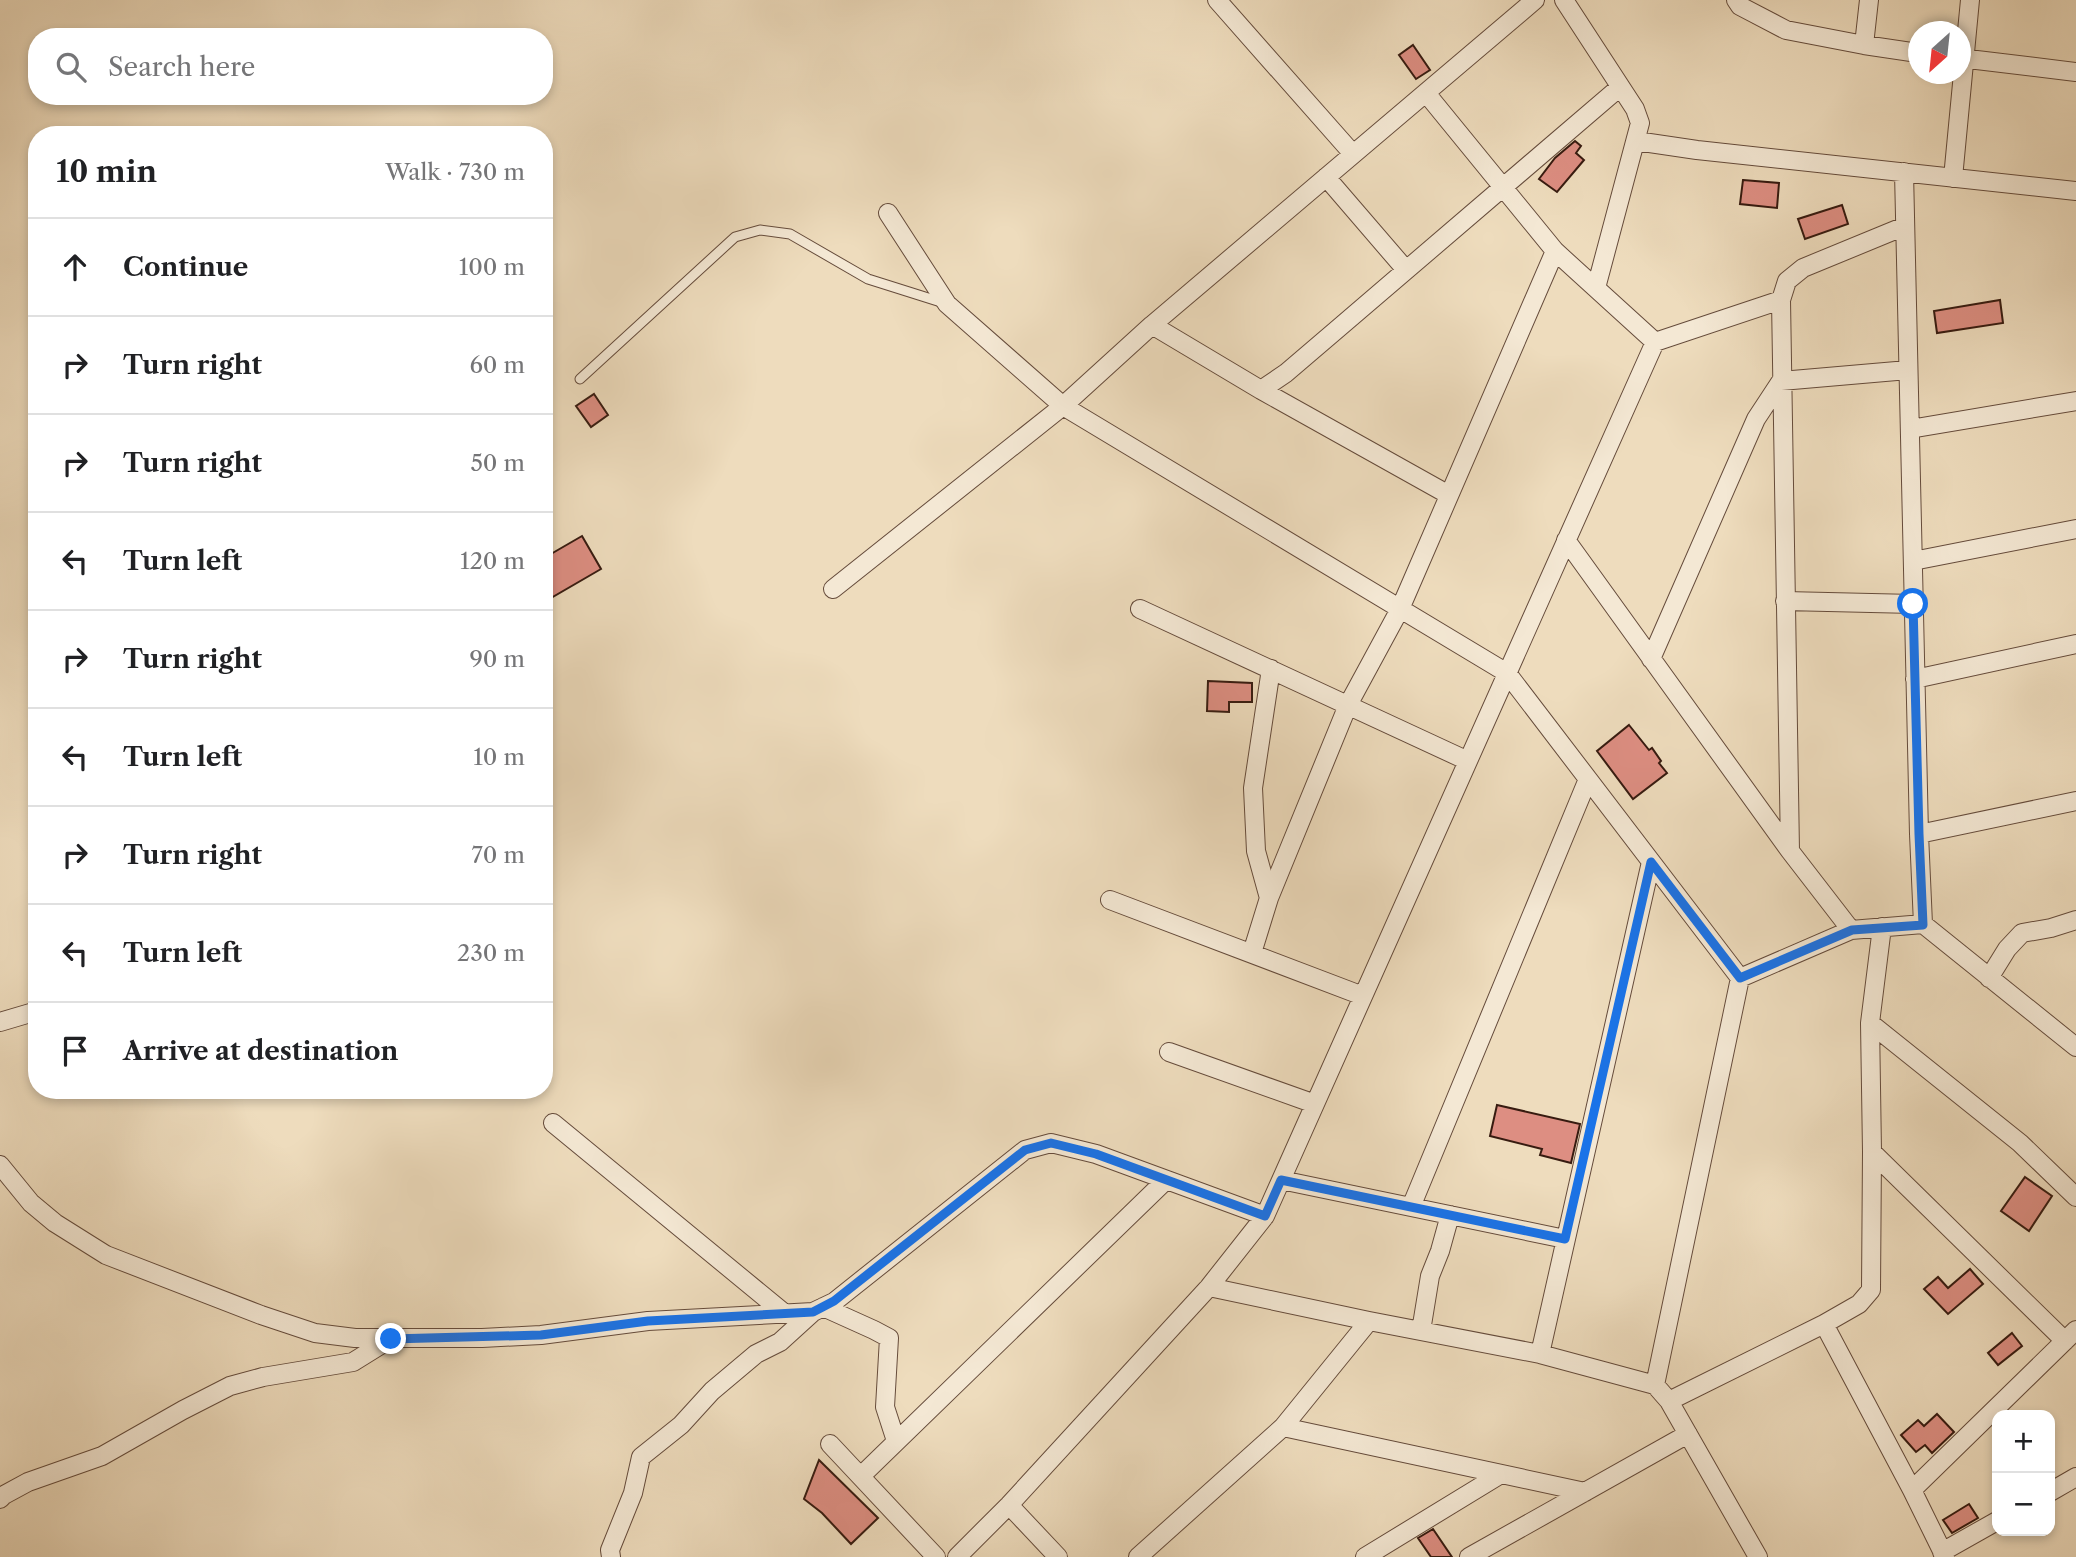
<!DOCTYPE html>
<html lang="en">
<head>
<meta charset="utf-8">
<style>
  :root { --surface:#fff; --page:#f2f2f2; --text:#202124; --muted:#757577; --line:#e0e0e0 }
  body { margin:0; font-family:"Libre Caslon Text",serif; background:var(--page); color:var(--text) }
  .controls { position:absolute; right:21px; bottom:21px; display:grid; overflow:hidden; border-radius:14px; box-shadow:0 4px 10px #0003 }
  .controls button { width:63px; height:63px; display:grid; place-items:center; padding:0; border:0; border-bottom:2px solid var(--line); background:var(--surface); color:var(--text); font:35px sans-serif }
  .compass { position:absolute; left:1908px; top:21px; width:63px; height:63px; border-radius:50%; background:var(--surface); box-shadow:0 4px 10px #0003; rotate:207deg }
  .stop { position:absolute; width:21px; height:21px; margin:-16px; border:5px solid #1a73e8; border-radius:50%; background:#fff }
  .stop.end { background:#1a73e8; border-color:#fff; box-shadow:0 2px 7px #0008 }
  .list { margin:0; padding:0; list-style:none }
  h2 { display:flex; justify-content:space-between; align-items:center; height:91px; margin:0; padding:0 28px; font-size:30px }
  h2 small { font-size:23px; font-weight:400; color:var(--muted) }
  .list li { display:grid; grid-template-columns:46px 1fr auto; gap:21px; align-items:center; box-sizing:border-box; height:98px; padding:0 28px; border-top:2px solid var(--line) }
  .list b { display:block; font-size:26px; white-space:nowrap }
  .list em { font-size:23px; font-style:normal; color:var(--muted) }
  .icon { flex:none; width:38px; height:38px; fill:none; stroke:currentColor; stroke-width:2; stroke-linecap:round; stroke-linejoin:round }
  .map { position:relative; flex:none; width:2076px; height:1557px; overflow:hidden }
  .search { position:absolute; background:var(--surface); box-shadow:0 4px 10px #0003; left:28px; top:28px; width:525px; height:77px; display:flex; align-items:center; gap:18px; box-sizing:border-box; padding:0 24px; border-radius:28px; color:var(--muted); font-size:26px }
  .panel { position:absolute; background:var(--surface); box-shadow:0 4px 10px #0003; left:28px; top:126px; width:525px; height:973px; border-radius:28px }
  .map>svg:first-child { display:block }
</style>
</head>
<body>
<div class="map">
<svg width="2076" height="1557" viewBox="0 0 2076 1557">
  <rect width="100%" height="100%" fill="#eedcbd"/>
  <filter id="stains"><feTurbulence type="fractalNoise" baseFrequency=".00286" numOctaves="4"/><feColorMatrix values="0 0 0 0 .2 0 0 0 0 .09 0 0 0 0 .02 0 0 0 .5 -.17"/></filter>
  <radialGradient id="worn" r=".72"><stop offset=".6" stop-color="#630" stop-opacity="0"/><stop offset="1" stop-color="#630" stop-opacity=".3"/></radialGradient>
  <path fill="#dd8e82" stroke="#371b10" stroke-width="2" d="M 1413,45 L 1430,70 L 1416,79 L 1399,55 Z
    M 1575,141 L 1581,146 L 1576,153 L 1584,160 L 1557,192 L 1539,179 L 1555,158 Z
    M 1743,180 L 1779,183 L 1777,208 L 1740,204 Z
    M 1842,205 L 1848,224 L 1805,239 L 1798,219 Z
    M 2000,300 L 2003,323 L 1937,333 L 1934,311 Z
    M 594,394 L 608,415 L 591,427 L 576,406 Z
    M 582,536 L 601,569 L 544,602 L 544,558 Z
    M 1208,681 L 1252,683 L 1252,702 L 1229,702 L 1229,712 L 1207,711 Z
    M 1629,725 L 1649,750 L 1652,748 L 1661,761 L 1659,763 L 1667,773 L 1633,799 L 1597,751 Z
    M 1497,1105 L 1580,1124 L 1571,1163 L 1540,1155 L 1542,1149 L 1490,1136 Z
    M 2025,1177 L 2052,1196 L 2029,1231 L 2001,1211 Z
    M 1970,1269 L 1983,1284 L 1948,1314 L 1924,1289 L 1938,1277 L 1948,1288 Z
    M 2012,1333 L 2022,1346 L 1998,1365 L 1988,1353 Z
    M 1937,1414 L 1954,1432 L 1932,1453 L 1925,1445 L 1916,1452 L 1901,1435 L 1918,1420 L 1924,1426 Z
    M 819,1460 L 878,1518 L 851,1544 L 822,1513 L 804,1499 Z
    M 1969,1504 L 1978,1518 L 1952,1533 L 1943,1520 Z
    M 1433,1529 L 1452,1557 L 1431,1557 L 1418,1538 Z"/>
  <g fill="none" stroke-linecap="round" stroke-linejoin="round">
    <g stroke="#654b3b" stroke-width="11">
      <path id="service" d="M 580,379 L 735,237 L 760,230 L 790,234 L 868,279 L 944,303"/>
    </g>
    <g stroke="#654b3b" stroke-width="20">
      <path id="minor" d="M 1217,0 L 1353,154
        M 1564,0 L 1635,109 L 1640,123 L 1596,288
        M 1736,0 L 1740,6 L 1786,30 L 1864,45 L 1918,53
        M 1864,45 L 1869,0
        M 1960,58 L 2076,72
        M 1426,93 L 1555,251 L 1655,342
        M 1636,141 L 1697,150 L 2076,191
        M 1904,172 L 1919,834 L 1923,924
        M 1326,177 L 1406,270
        M 1953,178 L 1970,0
        M 888,213 L 947,304 L 1063,406 L 1507,673 L 1740,978 L 1655,1385
        M 1152,325 L 1261,390 L 1286,373 L 1341,326 L 1620,87
        M 1261,390 L 1449,495
        M 1910,429 L 2076,401
        M 1566,540 L 1790,851 L 1851,930
        M 1913,561 L 2076,529
        M 833,589 L 1063,406 L 1152,325 L 1535,0
        M 1785,601 L 1914,604
        M 1140,609 L 1468,761
        M 1651,659 L 1756,419 L 1781,381 L 1908,370
        M 1915,679 L 2076,644
        M 1919,834 L 2076,801
        M 1790,851 L 1781,300 L 1787,281 L 1803,268 L 1905,226
        M 1269,898 L 1256,851 L 1253,788 L 1271,669
        M 1110,900 L 1363,996
        M 1252,953 L 1269,898 L 1348,705 L 1400,609 L 1555,251
        M 1740,978 L 1851,930 L 1923,924 L 2076,1047
        M 1989,978 L 2007,949 L 2022,933 L 2051,928 L 2076,920
        M 0,1022 L 37,1011
        M 1870,1023 L 2020,1143 L 2076,1197
        M 1169,1052 L 1315,1104
        M 553,1123 L 784,1313
        M 1872,1152 L 2065,1341
        M 0,1165 L 31,1203 L 55,1223 L 106,1255 L 261,1315 L 315,1333 L 355,1338 L 482,1338 L 541,1335 L 648,1321 L 813,1312 L 834,1302 L 1025,1150 L 1051,1143 L 1096,1154 L 1265,1216
        M 1281,1180 L 1565,1239
        M 1411,1207 L 1588,779
        M 1209,1287 L 1369,1321 L 1540,1354 L 1655,1385 L 1669,1401 L 1758,1557
        M 823,1307 L 874,1330 L 889,1338 L 885,1407 L 896,1441
        M 1824,1324 L 1912,1490 L 1945,1557
        M 1421,1331 L 1430,1276 L 1440,1251 L 1450,1215
        M 1540,1354 L 1651,862
        M 1669,1401 L 1824,1324 L 1859,1304 L 1871,1290 L 1872,1152 L 1870,1023 L 1882,927
        M 1283,1427 L 1585,1492
        M 830,1444 L 936,1557
        M 861,1476 L 1166,1180
        M 1912,1490 L 2076,1330
        M 2050,1492 L 2076,1477
        M 0,1499 L 4,1495 L 28,1482 L 102,1456 L 183,1410 L 230,1386 L 263,1377 L 353,1362 L 390,1339
        M 1009,1505 L 1058,1557
        M 1942,1552 L 1997,1521
        M 611,1557 L 610,1550 L 633,1493 L 641,1457 L 681,1425 L 712,1391 L 756,1354 L 780,1342 L 813,1312
        M 957,1557 L 1009,1505 L 1209,1287 L 1265,1216 L 1655,342 L 1781,300
        M 1138,1557 L 1283,1427 L 1369,1321
        M 1365,1557 L 1501,1474
        M 1469,1557 L 1688,1434"/>
    </g>
    <use href="#service" stroke="#f4e8d4" stroke-width="9"/>
    <use href="#minor" stroke="#f4e8d4" stroke-width="18"/>
  </g>
  <g fill="none" stroke-linecap="round" stroke-linejoin="round">
    <path stroke="#1a73e8" stroke-width="9" d="M 391,1339 L 541,1335 L 648,1321 L 813,1312 L 834,1301 L 1025,1150 L 1051,1143 L 1096,1154 L 1265,1216 L 1281,1180 L 1565,1239 L 1651,862 L 1740,978 L 1852,930 L 1923,925 L 1919,834 L 1913,604"/>
  </g>
  <rect width="100%" height="100%" filter="url(#stains)"/>
  <rect width="100%" height="100%" fill="url(#worn)"/>
</svg>
<div class="controls">
<button>+</button>
<button>−</button>
</div>
<svg class="compass" viewBox="-18 -18 36 36"><path d="M0-13l5 13h-10z" fill="#e53935"/><path d="M0 13l5-13h-10z" fill="#757577"/></svg>
<div class="stop" style="left:1913px;top:604px"></div>
<div class="stop end" style="left:391px;top:1339px"></div>
<div class="search"><svg class="icon" aria-label="search" viewBox="0 0 24 24"><circle cx="10" cy="10" r="6"/><path d="M15 15l6 6"/></svg>Search here</div>
<section class="panel">
<h2>10 min<small>Walk · 730 m</small></h2>
<ul class="list">
<li><svg class="icon" aria-label="ahead" viewBox="0 0 24 24"><path d="M12 20V5M6 11l6-6 6 6"/></svg><div><b>Continue</b></div><em>100 m</em></li>
<li><svg class="icon" aria-label="right" viewBox="0 0 24 24"><path d="M7 20v-9h11M14 6l5 5-5 5"/></svg><div><b>Turn right</b></div><em>60 m</em></li>
<li><svg class="icon" aria-label="right" viewBox="0 0 24 24"><path d="M7 20v-9h11M14 6l5 5-5 5"/></svg><div><b>Turn right</b></div><em>50 m</em></li>
<li><svg class="icon" aria-label="left" viewBox="0 0 24 24"><path d="M17 20v-9H6M10 6l-5 5 5 5"/></svg><div><b>Turn left</b></div><em>120 m</em></li>
<li><svg class="icon" aria-label="right" viewBox="0 0 24 24"><path d="M7 20v-9h11M14 6l5 5-5 5"/></svg><div><b>Turn right</b></div><em>90 m</em></li>
<li><svg class="icon" aria-label="left" viewBox="0 0 24 24"><path d="M17 20v-9H6M10 6l-5 5 5 5"/></svg><div><b>Turn left</b></div><em>10 m</em></li>
<li><svg class="icon" aria-label="right" viewBox="0 0 24 24"><path d="M7 20v-9h11M14 6l5 5-5 5"/></svg><div><b>Turn right</b></div><em>70 m</em></li>
<li><svg class="icon" aria-label="left" viewBox="0 0 24 24"><path d="M17 20v-9H6M10 6l-5 5 5 5"/></svg><div><b>Turn left</b></div><em>230 m</em></li>
<li><svg class="icon" aria-label="arrive" viewBox="0 0 24 24"><path d="M6 21V4h12l-3 4 3 4H6"/></svg><div><b>Arrive at destination</b></div></li>
</ul>
</section>
</div>
</body>
</html>
